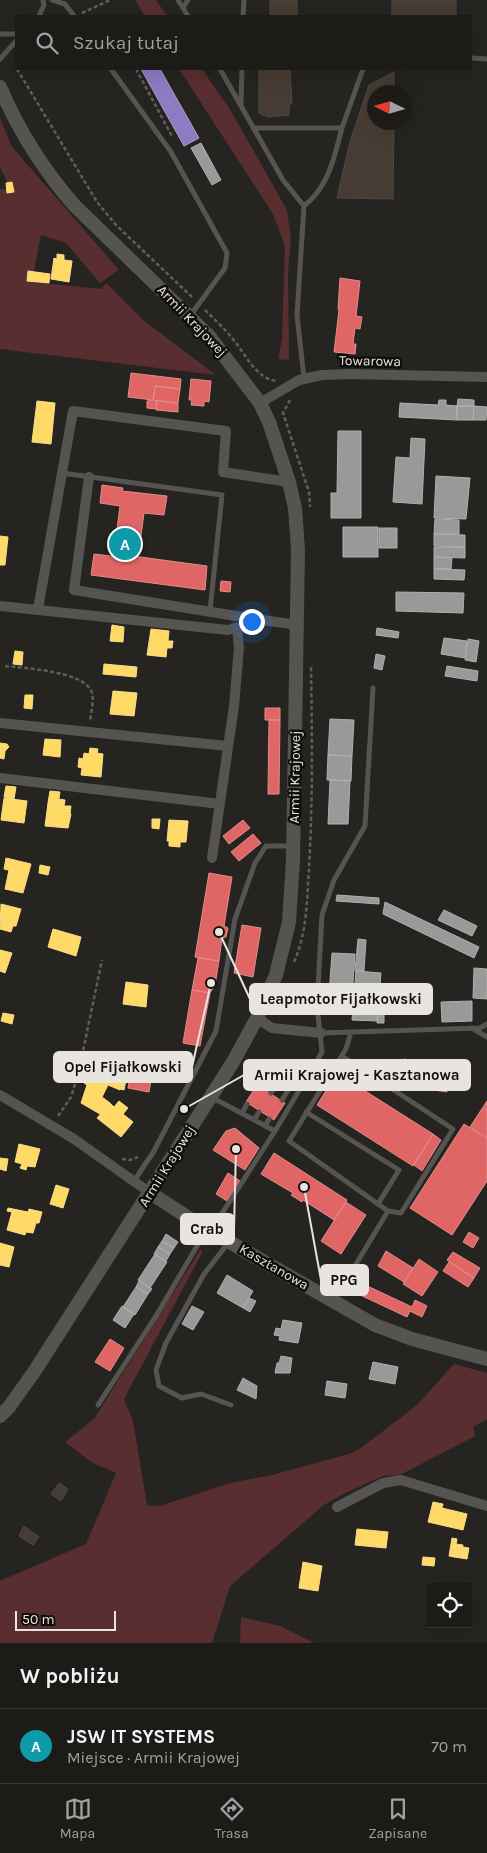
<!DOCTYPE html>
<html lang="pl">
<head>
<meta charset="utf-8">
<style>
  :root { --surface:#1c1b18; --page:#252421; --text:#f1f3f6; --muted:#a0a1a2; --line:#3a3937; --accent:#a4a19c }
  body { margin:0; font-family:Karla,sans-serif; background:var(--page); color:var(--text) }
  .controls { position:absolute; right:15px; bottom:15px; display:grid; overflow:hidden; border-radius:0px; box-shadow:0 5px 20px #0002 }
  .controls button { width:45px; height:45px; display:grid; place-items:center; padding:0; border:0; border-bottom:1px solid var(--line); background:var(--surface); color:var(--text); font:25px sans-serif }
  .compass { position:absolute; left:367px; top:85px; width:45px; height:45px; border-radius:50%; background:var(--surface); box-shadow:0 5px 20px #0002; rotate:275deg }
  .scale { position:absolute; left:15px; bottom:12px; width:101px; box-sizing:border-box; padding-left:5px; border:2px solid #e8e4df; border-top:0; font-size:14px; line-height:18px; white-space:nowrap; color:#e8e4df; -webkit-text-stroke:4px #100e0a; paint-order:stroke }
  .you { position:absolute; left:251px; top:621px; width:18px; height:18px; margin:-12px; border:4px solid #fff; border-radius:50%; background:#1a73e8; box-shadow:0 0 0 8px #1a73e833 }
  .badge { display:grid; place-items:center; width:32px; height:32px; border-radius:50%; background:var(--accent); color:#fff; font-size:16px; font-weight:700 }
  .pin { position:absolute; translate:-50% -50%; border:2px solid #fff; box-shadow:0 1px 5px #0006 }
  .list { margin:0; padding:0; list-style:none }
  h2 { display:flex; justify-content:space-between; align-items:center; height:65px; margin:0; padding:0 20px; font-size:21px }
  h2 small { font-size:16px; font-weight:400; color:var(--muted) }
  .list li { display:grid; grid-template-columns:32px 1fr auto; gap:15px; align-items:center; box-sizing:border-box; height:75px; padding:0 20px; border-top:1px solid var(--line) }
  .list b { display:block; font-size:19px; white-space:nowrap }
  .list p { margin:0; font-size:16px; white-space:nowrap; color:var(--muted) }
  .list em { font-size:16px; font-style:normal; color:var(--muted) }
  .icon { flex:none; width:28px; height:28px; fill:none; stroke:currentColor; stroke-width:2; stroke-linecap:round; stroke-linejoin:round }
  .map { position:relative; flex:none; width:487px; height:1643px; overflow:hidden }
  .search { position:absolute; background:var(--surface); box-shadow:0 5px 20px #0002; left:15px; right:15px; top:15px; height:55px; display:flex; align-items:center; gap:12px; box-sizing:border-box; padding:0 18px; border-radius:0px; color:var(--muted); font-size:19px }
  .sheet { height:140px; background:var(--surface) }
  nav { display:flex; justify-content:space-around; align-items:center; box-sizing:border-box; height:70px; border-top:1px solid var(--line); background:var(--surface); font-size:14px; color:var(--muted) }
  nav a { display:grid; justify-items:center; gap:2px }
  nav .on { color:var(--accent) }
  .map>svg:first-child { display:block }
</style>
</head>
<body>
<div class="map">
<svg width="487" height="1643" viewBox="0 0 487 1643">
  <rect width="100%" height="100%" fill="#262420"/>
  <path fill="#592e30" d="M 135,0 L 156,0 L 167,16 L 145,16 Z
    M 179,69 L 202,69 L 231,111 L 287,210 L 291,240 L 288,272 L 289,360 L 278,359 L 282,339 L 285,246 L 273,214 Z
    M 0,118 L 12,147 L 119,270 L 100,283 L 66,243 L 41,235 L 32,282 L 101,289 L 106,283 L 143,320 L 216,375 L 0,349 L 0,189 L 11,190 L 0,167 Z
    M 200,1250 L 203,1251 L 124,1399 L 133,1421 L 147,1505 L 160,1506 L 230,1483 L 272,1475 L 349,1454 L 361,1448 L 417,1405 L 454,1364 L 487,1373 L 487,1419 L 473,1427 L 475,1436 L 400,1475 L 383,1476 L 343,1494 L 324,1505 L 230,1586 L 212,1643 L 0,1643 L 0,1581 L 86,1544 L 116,1473 L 93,1463 L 65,1442 L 94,1419 Z
    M 241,1617 L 280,1626 L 314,1643 L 240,1643 Z"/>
  <path fill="#ffd966" stroke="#f8dc8a" d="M 12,182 L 14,192 L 7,193 L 6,183 Z
    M 57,254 L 64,255 L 64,260 L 72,261 L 69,282 L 51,279 L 54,258 L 57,259 Z
    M 28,271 L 50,274 L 49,283 L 27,281 Z
    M 37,401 L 55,403 L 51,444 L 32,442 Z
    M 0,536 L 8,537 L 5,565 L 0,565 Z
    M 112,625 L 124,627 L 123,642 L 110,641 Z
    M 151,629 L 169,631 L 168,641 L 173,641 L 172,648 L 167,648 L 166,657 L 147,655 Z
    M 15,651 L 23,652 L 22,665 L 13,664 Z
    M 104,664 L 137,667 L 136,677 L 103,674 Z
    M 113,691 L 137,693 L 134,716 L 110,714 Z
    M 25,695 L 33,695 L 32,709 L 24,708 Z
    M 45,739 L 61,740 L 60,757 L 43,755 Z
    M 0,743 L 7,744 L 9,747 L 5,751 L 4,759 L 0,758 Z
    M 90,748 L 98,749 L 97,753 L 103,754 L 101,777 L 81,775 L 82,768 L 78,767 L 79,758 L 83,759 L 84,753 L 89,754 Z
    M 6,786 L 16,787 L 14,799 L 4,797 Z
    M 50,791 L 60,792 L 58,804 L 48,803 Z
    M 4,798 L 27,801 L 24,823 L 1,820 Z
    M 59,799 L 65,800 L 64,806 L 71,806 L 70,814 L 71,814 L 68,828 L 45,826 L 48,803 L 58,804 Z
    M 152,819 L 160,819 L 159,829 L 152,828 Z
    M 169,820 L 188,821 L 186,842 L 180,842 L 180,847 L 169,846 L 169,841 L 167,841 Z
    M 6,858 L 31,864 L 28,875 L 4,869 Z
    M 40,865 L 50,867 L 48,875 L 39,873 Z
    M 9,870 L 28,875 L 23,893 L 5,889 Z
    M 1,904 L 21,909 L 16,926 L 13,926 L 11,932 L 0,929 Z
    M 53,929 L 81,937 L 76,956 L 48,947 Z
    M 0,950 L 12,953 L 5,973 L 0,971 Z
    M 126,982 L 148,985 L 146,1007 L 123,1004 Z
    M 3,1013 L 14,1015 L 12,1024 L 1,1021 Z
    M 91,1068 L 126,1080 L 124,1090 L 120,1089 L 120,1090 L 108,1085 L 102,1097 L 110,1103 L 100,1114 L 81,1103 L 87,1085 L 84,1083 Z
    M 119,1101 L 128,1108 L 123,1114 L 133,1122 L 121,1137 L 97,1118 L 110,1103 L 114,1107 Z
    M 19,1144 L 40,1149 L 35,1167 L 27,1166 L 26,1170 L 20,1168 L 22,1164 L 15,1162 Z
    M 0,1158 L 8,1159 L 6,1171 L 0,1169 Z
    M 56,1185 L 69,1189 L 63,1208 L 50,1204 Z
    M 8,1208 L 28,1212 L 29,1209 L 42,1212 L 39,1223 L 36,1223 L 33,1233 L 26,1232 L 25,1235 L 7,1230 L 12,1212 L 7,1211 Z
    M 0,1243 L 14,1247 L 9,1267 L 0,1265 Z
    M 433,1502 L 443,1504 L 442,1508 L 467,1514 L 463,1530 L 428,1522 Z
    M 357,1529 L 388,1532 L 386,1548 L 355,1545 Z
    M 452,1538 L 457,1539 L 454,1557 L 449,1556 Z
    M 456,1544 L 463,1545 L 461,1558 L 454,1557 Z
    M 463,1547 L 469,1548 L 467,1559 L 461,1558 Z
    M 423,1557 L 435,1558 L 434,1566 L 422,1565 Z
    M 303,1562 L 322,1566 L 318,1591 L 299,1588 Z"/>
  <path fill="#e06666" stroke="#e28c8a" d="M 340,278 L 360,281 L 356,316 L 362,317 L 360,329 L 355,328 L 353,344 L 356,344 L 355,354 L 334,352 L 339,310 L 338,309 Z
    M 131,373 L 181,379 L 180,389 L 155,386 L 153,400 L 128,397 Z
    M 191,379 L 211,381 L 209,402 L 204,401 L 204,406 L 191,405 L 192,400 L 189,400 Z
    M 155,386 L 180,389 L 178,403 L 153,400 Z
    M 153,400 L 157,401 L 156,409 L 147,408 L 147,401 Z
    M 157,401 L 178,403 L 178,412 L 156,410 Z
    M 102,485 L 123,488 L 122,491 L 167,496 L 164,515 L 144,513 L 141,536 L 135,535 L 133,556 L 207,566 L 205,590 L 91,575 L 94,554 L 128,558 L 128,553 L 114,552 L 120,506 L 100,503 Z
    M 221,581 L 231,582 L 230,592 L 220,591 Z
    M 265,708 L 280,708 L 280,720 L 265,720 Z
    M 269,720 L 280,720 L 279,794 L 268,794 Z
    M 243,820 L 250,828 L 229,844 L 223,836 Z
    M 253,834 L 261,843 L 239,861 L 231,852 Z
    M 209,873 L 232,877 L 224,926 L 228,928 L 226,937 L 222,938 L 219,961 L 195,957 Z
    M 242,925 L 261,928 L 253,977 L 234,973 Z
    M 198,958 L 219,961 L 215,985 L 210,993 L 192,990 Z
    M 192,990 L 210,993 L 200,1046 L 183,1043 Z
    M 404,1059 L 463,1069 L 460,1090 L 447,1088 L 447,1092 L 400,1085 Z
    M 131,1072 L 152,1075 L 149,1092 L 128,1088 Z
    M 337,1073 L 433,1134 L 413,1166 L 317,1105 Z
    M 257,1085 L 285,1103 L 274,1120 L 246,1102 Z
    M 487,1101 L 487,1138 L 470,1127 Z
    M 464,1124 L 487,1138 L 487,1181 L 452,1235 L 410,1208 Z
    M 235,1128 L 259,1148 L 245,1170 L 213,1150 L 226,1131 Z
    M 433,1134 L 441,1140 L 422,1171 L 414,1165 Z
    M 274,1153 L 347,1200 L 334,1220 L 303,1200 L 302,1202 L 291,1195 L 293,1193 L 261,1174 Z
    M 228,1173 L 240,1181 L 227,1201 L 216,1194 Z
    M 346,1202 L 366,1215 L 341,1254 L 321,1241 Z
    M 469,1232 L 479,1238 L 473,1248 L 463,1242 Z
    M 386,1251 L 413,1268 L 404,1282 L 378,1266 Z
    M 453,1252 L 480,1268 L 474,1278 L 447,1260 Z
    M 419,1259 L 438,1272 L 422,1296 L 403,1284 Z
    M 449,1262 L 474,1278 L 468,1287 L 443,1271 Z
    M 361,1283 L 412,1307 L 415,1300 L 427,1306 L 422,1317 L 410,1311 L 407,1317 L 356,1293 Z
    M 110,1339 L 124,1348 L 110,1371 L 95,1362 Z"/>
  <path fill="#8e7cc3" stroke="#a99bcb" d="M 141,69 L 160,69 L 199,138 L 184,146 Z"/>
  <path fill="#999" stroke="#b1b0ae" d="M 201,143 L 221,180 L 212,185 L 191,148 Z
    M 458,399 L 474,400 L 474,406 L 457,406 Z
    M 439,400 L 446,400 L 446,405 L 457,406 L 457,420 L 399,417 L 400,403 L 438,405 Z
    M 457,406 L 474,406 L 473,420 L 457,420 Z
    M 474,406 L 487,407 L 486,420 L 473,420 Z
    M 338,431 L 361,431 L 361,518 L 331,518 L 331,493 L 337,493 Z
    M 411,438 L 425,439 L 422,504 L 393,502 L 396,457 L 410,458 Z
    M 436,476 L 470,478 L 466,519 L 434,518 Z
    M 435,519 L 459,520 L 459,534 L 434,534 Z
    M 343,527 L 378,527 L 378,557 L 343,557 Z
    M 379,528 L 397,528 L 397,548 L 379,548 Z
    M 434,534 L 465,535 L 465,547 L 434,546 Z
    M 434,547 L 465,547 L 465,558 L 434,557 Z
    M 434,557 L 452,558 L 451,569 L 434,569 Z
    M 434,569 L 465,570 L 464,580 L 434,579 Z
    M 396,592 L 464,593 L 463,613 L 396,611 Z
    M 377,628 L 399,632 L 398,638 L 376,635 Z
    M 444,638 L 467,641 L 465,658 L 441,654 Z
    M 468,639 L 479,641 L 476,662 L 465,660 Z
    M 376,654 L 385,656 L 382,670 L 374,668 Z
    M 447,666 L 478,671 L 477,681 L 445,676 Z
    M 330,719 L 354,720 L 352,756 L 328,755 Z
    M 328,755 L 352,756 L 351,781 L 327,780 Z
    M 330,780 L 350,781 L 348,824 L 328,824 Z
    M 337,895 L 379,898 L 379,904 L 336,901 Z
    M 385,902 L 479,947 L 474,958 L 383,914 Z
    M 444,910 L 477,926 L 472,936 L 438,920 Z
    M 358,939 L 366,940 L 364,971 L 355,971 Z
    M 332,953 L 355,954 L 351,1011 L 328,1009 Z
    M 474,968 L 487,969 L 487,999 L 473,998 Z
    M 356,971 L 381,973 L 377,1021 L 352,1020 Z
    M 472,1001 L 472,1021 L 442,1022 L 441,1002 Z
    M 378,1010 L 384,1010 L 384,1023 L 377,1023 Z
    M 166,1234 L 178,1242 L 174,1248 L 162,1241 Z
    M 162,1241 L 174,1248 L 170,1254 L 158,1247 Z
    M 158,1247 L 170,1254 L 166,1261 L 154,1254 Z
    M 155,1254 L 167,1262 L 150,1288 L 138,1280 Z
    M 227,1275 L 253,1291 L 243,1308 L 217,1293 Z
    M 139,1281 L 152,1289 L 148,1294 L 136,1287 Z
    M 136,1287 L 148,1294 L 135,1315 L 123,1307 Z
    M 249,1298 L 256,1301 L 250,1312 L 243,1308 Z
    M 122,1306 L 134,1314 L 125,1328 L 113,1320 Z
    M 192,1306 L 204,1312 L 193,1330 L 182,1324 Z
    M 283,1320 L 302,1323 L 298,1343 L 279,1340 L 280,1336 L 274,1335 L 276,1328 L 281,1329 Z
    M 281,1356 L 292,1358 L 290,1373 L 275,1373 L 277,1363 L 279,1363 Z
    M 373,1362 L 398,1367 L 395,1384 L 369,1379 Z
    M 243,1378 L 257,1386 L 256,1399 L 237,1390 Z
    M 327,1381 L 347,1384 L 345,1398 L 325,1395 Z"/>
  <path fill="#473c33" stroke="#4b4946" d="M 270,0 L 297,0 L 297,16 L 270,16 Z
    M 392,0 L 456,0 L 456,16 L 392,16 Z
    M 259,69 L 290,69 L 292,104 L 289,104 L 289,115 L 268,117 L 259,113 Z
    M 394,72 L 394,92 L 374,92 L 374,122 L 394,122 L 393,199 L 337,198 L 349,145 L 369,85 Z
    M 59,1483 L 68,1489 L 61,1501 L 51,1494 Z
    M 24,1526 L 39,1537 L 33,1545 L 19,1536 Z"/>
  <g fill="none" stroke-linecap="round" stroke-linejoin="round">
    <path stroke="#605e5b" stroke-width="2.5" stroke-dasharray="4 2.5" stroke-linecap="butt" d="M 82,13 L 110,0
      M 17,69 L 97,202 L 116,225 L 192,297
      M 136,69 L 173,138
      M 205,310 C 214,319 224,328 232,338 C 246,354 254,377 276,381
      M 290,400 L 283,413 L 309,492 L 310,507
      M 5,666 C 23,668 86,671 92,693 C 94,701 91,713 90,721
      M 294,962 C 307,933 307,899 309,868 C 313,800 312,732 311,665
      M 58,1116 L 71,1097 L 78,1075 L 102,960
      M 122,1159 L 130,1160 L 138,1157"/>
    <path stroke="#565450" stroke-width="5" d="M 52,0 L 65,4 L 74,16
      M 178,0 L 188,16
      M 183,8 L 188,0
      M 39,16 L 44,5 L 43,0
      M 243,16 L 244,0
      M 0,34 L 16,34
      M 471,58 L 487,59
      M 0,59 L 16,41
      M 111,69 L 171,152 L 227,253 L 225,268 L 190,316
      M 220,69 L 283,180 L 304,206 L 297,315 L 304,378
      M 241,103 L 242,69
      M 254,128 L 342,128 C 334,158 329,186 304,206
      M 342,128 L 363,69
      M 62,473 L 222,495 L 210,611
      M 472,1028 L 487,1037
      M 321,1033 L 480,1028 L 487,1024
      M 342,1056 L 453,1129 L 401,1213 L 388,1211
      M 259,1086 L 265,1077 L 306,1079
      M 271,1093 L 281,1078
      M 211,1097 L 275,1131 L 322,1052 L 317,1005 L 322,915 L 334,880 L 365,826 L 373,688
      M 282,1100 L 295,1079
      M 306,1112 L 399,1170 L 378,1204
      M 242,1113 L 247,1104
      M 254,1120 L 259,1112
      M 265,1126 L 269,1119
      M 134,1181 L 154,1151 L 216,1031 L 235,919 L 255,863 L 266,846 L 293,846
      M 212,1229 L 275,1131
      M 229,1242 L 204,1274 L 166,1343 L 156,1370 L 159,1386 L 182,1398 L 201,1394 L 231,1405
      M 335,1299 L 388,1211 L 289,1141 L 346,1049 L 351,1032
      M 98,1405 L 156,1316 L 207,1229"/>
    <path stroke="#565450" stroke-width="10" d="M 260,403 L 299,380 L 322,375 L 349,374 L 487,377
      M 89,477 L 74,590 L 255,619
      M 0,606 L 228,630 L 243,626 L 255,619 L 298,625
      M 38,609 L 73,411 L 226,431 L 223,472 L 289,482
      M 0,723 L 228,746
      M 0,778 L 220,804
      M 212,858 L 234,706 L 239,648 L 237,628
      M 257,1018 L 272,1028 L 321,1033
      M 0,1095 L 74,1139 L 149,1192
      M 337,1507 L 383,1483 L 401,1480 L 487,1506"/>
    <path stroke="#565450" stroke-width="14" d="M 0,87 C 19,132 42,168 74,205 L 209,336 L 260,403 L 269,422 L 289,482 L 295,508 L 298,550 L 293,860 L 289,922 L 276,975 L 257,1018 L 233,1062 L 34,1372 L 9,1407 L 0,1416
      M 149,1192 L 198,1224 L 375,1325 L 412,1339 L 487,1359"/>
  </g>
  <g text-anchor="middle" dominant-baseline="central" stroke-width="5" stroke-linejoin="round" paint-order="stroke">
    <g font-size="14" fill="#e8e4df" stroke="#100e0a">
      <text transform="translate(192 321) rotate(46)">Armii Krajowej</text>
      <text transform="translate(370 361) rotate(1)">Towarowa</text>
      <text transform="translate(295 777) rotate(-89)">Armii Krajowej</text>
      <text transform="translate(167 1166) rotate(-58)">Armii Krajowej</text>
      <text transform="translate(274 1267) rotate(30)">Kasztanowa</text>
    </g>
  </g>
  <path fill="none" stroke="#e8e4df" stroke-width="2" d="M219 932L250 999M211 983L192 1067M184 1109L244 1075M236 1149L234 1229M304 1187L321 1280"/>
  <g fill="#e8e4df" stroke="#100e0a" stroke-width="2">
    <circle cx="219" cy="932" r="5"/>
    <circle cx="211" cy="983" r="5"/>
    <circle cx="184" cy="1109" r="5"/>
    <circle cx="236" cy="1149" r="5"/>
    <circle cx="304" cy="1187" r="5"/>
  </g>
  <g fill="#e8e4df" stroke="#e8e4df" stroke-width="2">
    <rect x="250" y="984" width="182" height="30" rx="5"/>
    <rect x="54" y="1052" width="138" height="30" rx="5"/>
    <rect x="244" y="1060" width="226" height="30" rx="5"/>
    <rect x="181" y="1214" width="53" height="30" rx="5"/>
    <rect x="321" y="1265" width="47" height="30" rx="5"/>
  </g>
  <g font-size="15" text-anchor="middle" font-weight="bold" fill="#111">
    <text x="341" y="1004">Leapmotor Fijałkowski</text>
    <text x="123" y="1072">Opel Fijałkowski</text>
    <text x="357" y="1080">Armii Krajowej - Kasztanowa</text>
    <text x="207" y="1234">Crab</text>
    <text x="344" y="1285">PPG</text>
  </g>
</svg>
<div class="controls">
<button><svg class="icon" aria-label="locate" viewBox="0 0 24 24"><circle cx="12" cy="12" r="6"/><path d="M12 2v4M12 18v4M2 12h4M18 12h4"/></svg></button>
</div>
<svg class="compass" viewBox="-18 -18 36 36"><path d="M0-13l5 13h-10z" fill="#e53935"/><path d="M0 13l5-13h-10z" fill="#a0a1a2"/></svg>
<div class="scale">50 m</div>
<div class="you"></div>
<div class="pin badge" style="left:125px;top:544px;background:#0f9aa8">A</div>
<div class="search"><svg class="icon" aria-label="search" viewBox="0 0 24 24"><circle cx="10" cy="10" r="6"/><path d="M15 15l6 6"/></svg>Szukaj tutaj</div>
</div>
<section class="sheet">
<h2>W pobliżu<small></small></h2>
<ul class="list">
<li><span class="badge" style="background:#0f9aa8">A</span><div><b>JSW IT SYSTEMS</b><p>Miejsce · Armii Krajowej</p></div><em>70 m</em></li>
</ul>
</section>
<nav>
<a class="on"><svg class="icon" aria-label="map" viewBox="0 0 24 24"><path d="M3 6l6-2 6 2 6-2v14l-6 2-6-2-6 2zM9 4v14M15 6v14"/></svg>Mapa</a>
<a><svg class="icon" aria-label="directions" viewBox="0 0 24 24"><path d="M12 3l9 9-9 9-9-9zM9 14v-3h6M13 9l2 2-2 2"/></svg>Trasa</a>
<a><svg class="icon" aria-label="saved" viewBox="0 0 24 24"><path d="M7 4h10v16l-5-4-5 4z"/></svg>Zapisane</a>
</nav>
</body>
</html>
